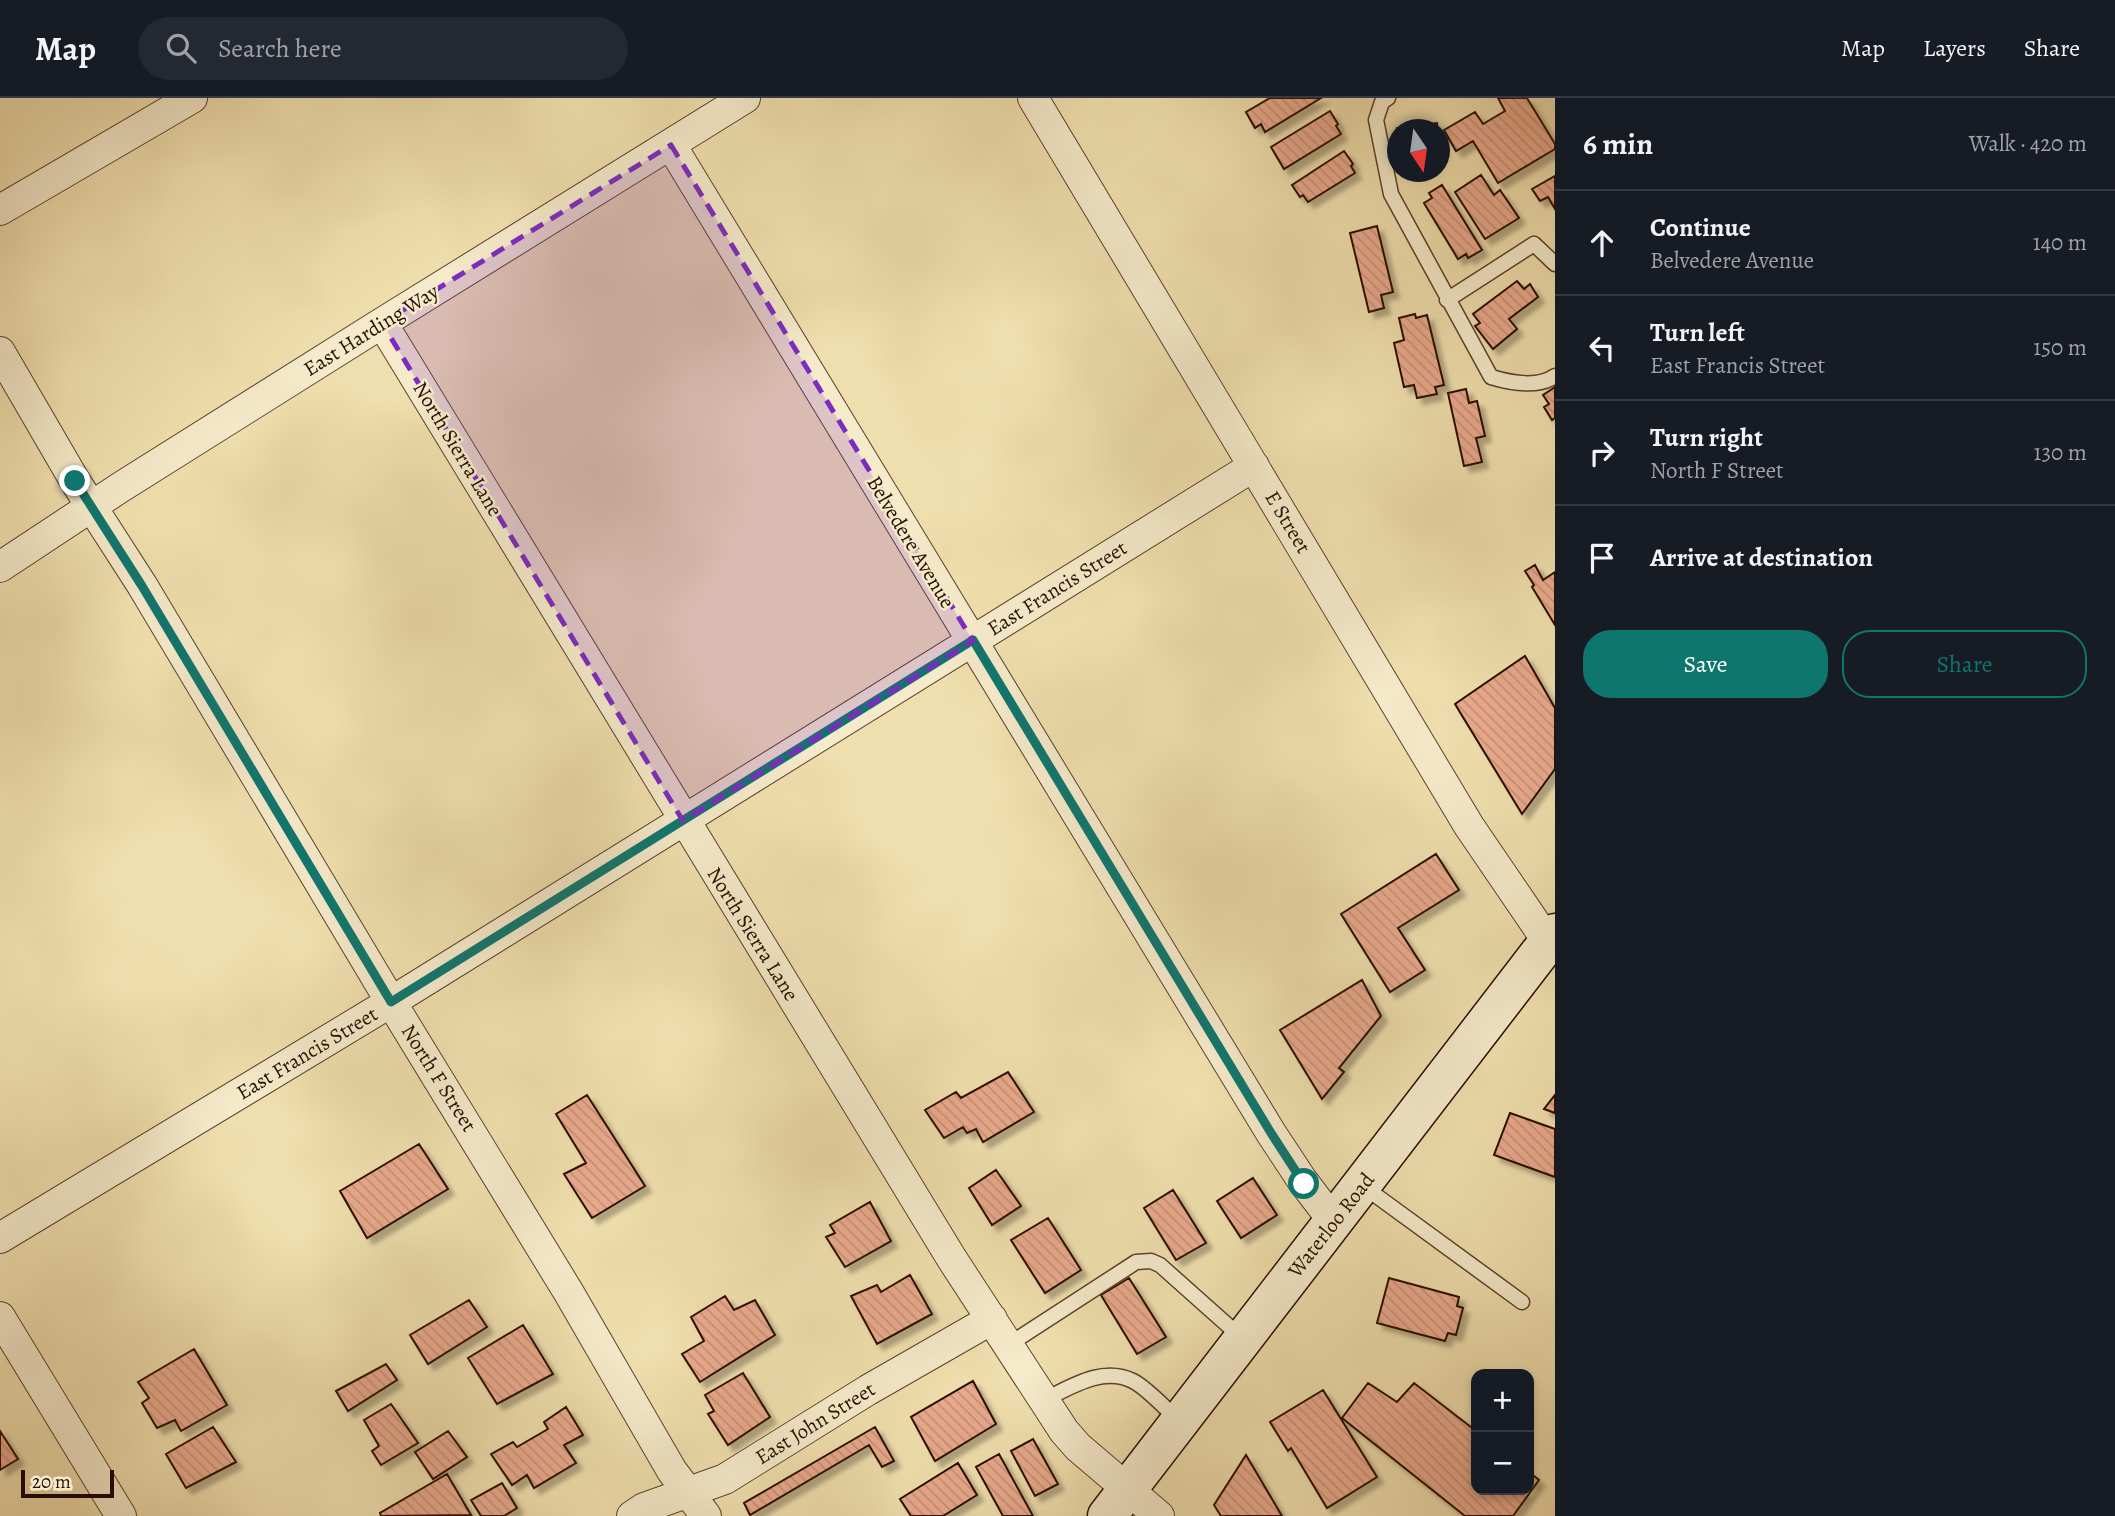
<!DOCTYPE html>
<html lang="en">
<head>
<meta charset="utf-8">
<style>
  :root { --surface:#171b24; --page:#242831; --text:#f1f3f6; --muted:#9ea1a6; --line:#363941; --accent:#0f766e }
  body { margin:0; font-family:Alegreya,serif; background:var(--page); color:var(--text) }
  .controls { position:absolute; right:21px; bottom:21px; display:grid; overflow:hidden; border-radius:14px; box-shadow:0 4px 10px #0003 }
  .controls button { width:63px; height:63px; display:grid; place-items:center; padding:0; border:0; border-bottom:2px solid var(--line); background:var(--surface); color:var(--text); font:35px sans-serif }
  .compass { position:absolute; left:1387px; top:21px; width:63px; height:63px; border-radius:50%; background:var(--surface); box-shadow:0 4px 10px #0003; rotate:167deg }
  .scale { position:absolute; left:21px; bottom:18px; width:93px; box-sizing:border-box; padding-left:7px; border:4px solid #290d00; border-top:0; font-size:19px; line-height:24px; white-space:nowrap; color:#290d00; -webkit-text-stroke:5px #f5eaca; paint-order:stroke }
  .stop { position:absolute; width:21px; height:21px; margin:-16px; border:5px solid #0f766e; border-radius:50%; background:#fff }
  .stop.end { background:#0f766e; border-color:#fff; box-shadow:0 2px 7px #0008 }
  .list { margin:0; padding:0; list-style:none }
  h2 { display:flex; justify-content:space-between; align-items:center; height:91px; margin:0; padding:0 28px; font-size:30px }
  h2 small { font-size:23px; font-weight:400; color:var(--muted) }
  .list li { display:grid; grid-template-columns:46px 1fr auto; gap:21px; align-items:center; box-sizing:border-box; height:105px; padding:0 28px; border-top:2px solid var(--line) }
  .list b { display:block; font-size:26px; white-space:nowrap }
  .list p { margin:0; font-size:23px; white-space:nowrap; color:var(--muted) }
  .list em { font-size:23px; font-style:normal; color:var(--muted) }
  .actions { display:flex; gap:14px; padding:21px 28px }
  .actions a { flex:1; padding:16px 0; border:2px solid var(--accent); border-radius:28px; text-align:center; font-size:24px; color:var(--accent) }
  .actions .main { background:var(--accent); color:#fff }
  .icon { flex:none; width:38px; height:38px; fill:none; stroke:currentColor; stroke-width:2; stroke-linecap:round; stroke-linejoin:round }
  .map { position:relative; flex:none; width:1555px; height:1418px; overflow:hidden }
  header { display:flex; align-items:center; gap:42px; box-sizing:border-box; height:98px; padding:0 35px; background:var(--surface); border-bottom:2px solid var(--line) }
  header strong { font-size:33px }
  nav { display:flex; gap:38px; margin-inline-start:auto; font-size:24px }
  .search { width:490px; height:63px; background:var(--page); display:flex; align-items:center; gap:18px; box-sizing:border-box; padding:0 24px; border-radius:38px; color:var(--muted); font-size:26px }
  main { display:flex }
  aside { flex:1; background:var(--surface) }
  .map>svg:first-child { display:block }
</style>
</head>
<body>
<header>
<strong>Map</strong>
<div class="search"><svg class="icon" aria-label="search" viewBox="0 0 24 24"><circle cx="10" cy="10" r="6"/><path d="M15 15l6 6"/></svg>Search here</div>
<nav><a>Map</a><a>Layers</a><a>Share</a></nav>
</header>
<main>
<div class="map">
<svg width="1555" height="1418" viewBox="0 0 1555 1418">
  <defs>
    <pattern id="building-back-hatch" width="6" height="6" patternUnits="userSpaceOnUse" patternTransform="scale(1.75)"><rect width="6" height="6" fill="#e9aa8d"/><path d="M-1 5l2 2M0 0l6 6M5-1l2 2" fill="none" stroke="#c89178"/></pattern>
    <filter id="shadow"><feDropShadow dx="6" dy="6" stdDeviation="2" flood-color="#0004"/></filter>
  </defs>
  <rect width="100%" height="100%" fill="#f0dfae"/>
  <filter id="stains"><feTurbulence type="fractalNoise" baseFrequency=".00286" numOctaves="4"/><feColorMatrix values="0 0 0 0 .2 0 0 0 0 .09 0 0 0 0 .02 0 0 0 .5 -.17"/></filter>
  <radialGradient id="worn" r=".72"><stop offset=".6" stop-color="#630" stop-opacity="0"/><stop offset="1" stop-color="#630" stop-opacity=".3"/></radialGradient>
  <path fill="url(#building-back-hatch)" stroke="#290d00" stroke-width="2" filter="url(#shadow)" d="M 1270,0 L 1321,0 L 1265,34 L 1261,26 L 1255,30 L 1246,14 Z
    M 1527,0 L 1555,46 L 1555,51 L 1498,85 L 1473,43 L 1456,53 L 1444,32 L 1475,14 L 1483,26 L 1505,13 L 1498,0 Z
    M 1330,13 L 1338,26 L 1336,28 L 1341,36 L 1284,71 L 1271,49 Z
    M 1437,25 L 1438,32 L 1398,32 L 1398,34 L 1397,30 Z
    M 1344,53 L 1353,66 L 1351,68 L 1355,75 L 1308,104 L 1303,97 L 1300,99 L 1292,87 Z
    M 1481,77 L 1494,97 L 1500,92 L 1519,120 L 1485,141 L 1455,94 Z
    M 1555,78 L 1555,111 L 1548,99 L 1540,103 L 1532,91 Z
    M 1442,87 L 1482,152 L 1468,160 L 1466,156 L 1458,161 L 1424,105 L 1432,100 L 1429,95 Z
    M 1377,128 L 1393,194 L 1381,197 L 1384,210 L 1369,214 L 1350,135 Z
    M 1517,183 L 1524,191 L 1530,186 L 1538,199 L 1509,221 L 1517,231 L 1493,251 L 1475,228 L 1480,225 L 1473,216 Z
    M 1415,216 L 1416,220 L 1427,217 L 1444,287 L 1435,289 L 1437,296 L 1417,300 L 1414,287 L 1404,289 L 1394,245 L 1404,242 L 1399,220 Z
    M 1555,289 L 1555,320 L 1552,322 L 1544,309 L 1549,306 L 1543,297 Z
    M 1466,291 L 1469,305 L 1477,303 L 1485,338 L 1476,340 L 1482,364 L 1464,368 L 1448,295 Z
    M 1535,467 L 1543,482 L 1555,474 L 1555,527 L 1532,489 L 1534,487 L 1525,473 Z
    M 1525,558 L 1555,610 L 1555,671 L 1522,716 L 1455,606 Z
    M 1436,756 L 1459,792 L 1398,830 L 1425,872 L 1390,894 L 1341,816 Z
    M 1362,882 L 1381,918 L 1339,970 L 1344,974 L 1322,1001 L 1280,932 Z
    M 1008,974 L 1034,1014 L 983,1044 L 976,1031 L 967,1035 L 963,1029 L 944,1040 L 925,1012 L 956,994 L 961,1000 Z
    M 587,997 L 645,1088 L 592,1120 L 564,1076 L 586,1065 L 556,1016 Z
    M 1555,997 L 1555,1015 L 1544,1011 Z
    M 1510,1015 L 1555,1031 L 1555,1079 L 1494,1057 Z
    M 419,1046 L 448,1091 L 367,1140 L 340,1093 Z
    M 996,1072 L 1021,1108 L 992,1127 L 969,1090 Z
    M 1253,1080 L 1277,1117 L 1241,1140 L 1217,1103 Z
    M 1173,1092 L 1206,1145 L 1176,1162 L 1144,1110 Z
    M 870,1104 L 891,1143 L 845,1169 L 826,1139 L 835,1135 L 830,1127 Z
    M 1048,1120 L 1081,1172 L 1045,1195 L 1011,1142 Z
    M 910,1177 L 932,1216 L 877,1246 L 851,1198 L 877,1187 L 881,1194 Z
    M 1129,1180 L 1166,1239 L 1137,1256 L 1101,1197 Z
    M 1389,1180 L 1459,1199 L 1457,1208 L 1463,1210 L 1456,1237 L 1448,1235 L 1445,1243 L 1377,1225 Z
    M 725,1198 L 734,1212 L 755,1202 L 775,1237 L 700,1284 L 682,1256 L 704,1243 L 691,1219 Z
    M 469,1202 L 487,1229 L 428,1266 L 410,1237 Z
    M 523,1227 L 553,1276 L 497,1306 L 468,1260 Z
    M 194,1251 L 227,1307 L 181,1333 L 175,1322 L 157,1330 L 142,1305 L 149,1300 L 138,1284 Z
    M 386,1266 L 397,1282 L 348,1313 L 336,1293 Z
    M 743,1275 L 770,1319 L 728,1347 L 708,1316 L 714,1313 L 705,1297 Z
    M 973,1283 L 996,1326 L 935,1363 L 911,1319 Z
    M 1368,1285 L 1397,1304 L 1414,1285 L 1476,1333 L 1476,1392 L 1529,1392 L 1529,1374 L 1539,1382 L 1513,1418 L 1465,1418 L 1342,1320 Z
    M 1323,1292 L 1377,1379 L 1327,1410 L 1291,1350 L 1288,1353 L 1270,1324 Z
    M 391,1306 L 418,1345 L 381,1367 L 372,1353 L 379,1348 L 364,1322 Z
    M 566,1309 L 583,1337 L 564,1347 L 576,1365 L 534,1390 L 527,1377 L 512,1387 L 491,1356 L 513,1344 L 517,1349 L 548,1331 L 544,1324 Z
    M 213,1329 L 236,1364 L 186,1390 L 166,1356 Z
    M 875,1329 L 894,1363 L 882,1369 L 869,1347 L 750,1417 L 744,1405 Z
    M 0,1333 L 18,1361 L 0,1372 Z
    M 448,1333 L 467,1359 L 433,1381 L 415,1354 Z
    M 1033,1341 L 1058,1386 L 1035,1398 L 1011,1353 Z
    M 999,1356 L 1033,1418 L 1003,1418 L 976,1369 Z
    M 1246,1357 L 1282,1418 L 1221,1418 L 1214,1407 Z
    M 958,1365 L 977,1397 L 943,1418 L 911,1418 L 900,1401 Z
    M 447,1376 L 471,1417 L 381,1418 L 380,1415 Z
    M 502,1385 L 517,1410 L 504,1418 L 481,1418 L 471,1402 Z"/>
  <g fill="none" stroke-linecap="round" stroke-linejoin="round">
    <g stroke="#5b422c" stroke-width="17">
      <path id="service" d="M 1388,0 L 1382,4 L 1376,22 L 1391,96 L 1491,279 C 1511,285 1538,290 1555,278
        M 1447,202 L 1534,146 L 1555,166
        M 1363,1088 L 1522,1204
        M 1008,1247 L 1136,1164 L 1151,1163 L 1160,1167 L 1242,1240
        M 1044,1302 C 1071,1289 1102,1268 1133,1283 C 1147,1290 1166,1311 1179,1323"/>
    </g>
    <g stroke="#5b422c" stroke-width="32">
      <path id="minor" d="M 1033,0 L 1469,728 L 1548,844
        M 671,47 L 1271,1035 L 1302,1082 L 1334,1124
        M 0,112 L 192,0
        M 382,225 L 952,1161 L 1064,1333 L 1078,1349 L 1159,1418
        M 0,254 L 75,383 L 142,487 L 391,904 L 569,1195 L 672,1373 L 706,1418
        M 0,469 L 121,389 L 382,225 L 745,0
        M 0,1140 L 391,904 L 1254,368
        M 0,1219 L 121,1418
        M 632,1418 L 644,1410 L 725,1381 L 868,1292 L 992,1221"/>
    </g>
    <g stroke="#290d00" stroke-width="41">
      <path id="secondary" d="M 1107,1418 L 1555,835"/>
    </g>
    <use href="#service" stroke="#f5eaca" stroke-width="14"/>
    <use href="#minor" stroke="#f5eaca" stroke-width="30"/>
    <use href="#secondary" stroke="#f5eaca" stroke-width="38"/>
  </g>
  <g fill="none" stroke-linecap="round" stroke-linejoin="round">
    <path stroke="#0f766e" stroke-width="9" d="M 75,383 L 142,488 L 391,904 L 973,542 L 1271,1035 L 1304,1086"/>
  </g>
  <path fill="#7b2cbf" fill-opacity="0.2" stroke="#7b2cbf" stroke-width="5" stroke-dasharray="14 9" stroke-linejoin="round" d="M 671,47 L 973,543 L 683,723 L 382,225 Z"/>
  <g text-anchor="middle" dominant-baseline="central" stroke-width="5" stroke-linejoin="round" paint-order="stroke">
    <g font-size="21" fill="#290d00" stroke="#f5eaca">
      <text transform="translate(371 232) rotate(-32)">East Harding Way</text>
      <text transform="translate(458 351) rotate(59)">North Sierra Lane</text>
      <text transform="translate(1288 424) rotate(59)">E Street</text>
      <text transform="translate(911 444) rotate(59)">Belvedere Avenue</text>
      <text transform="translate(1057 490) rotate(-32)">East Francis Street</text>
      <text transform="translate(753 836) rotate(58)">North Sierra Lane</text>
      <text transform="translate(307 955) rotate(-31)">East Francis Street</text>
      <text transform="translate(439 980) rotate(58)">North F Street</text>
      <text transform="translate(1331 1127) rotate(-52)">Waterloo Road</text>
      <text transform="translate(815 1325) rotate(-32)">East John Street</text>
    </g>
  </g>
  <rect width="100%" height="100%" filter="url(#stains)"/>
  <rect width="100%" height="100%" fill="url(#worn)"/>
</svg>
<div class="controls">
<button>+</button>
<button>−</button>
</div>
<svg class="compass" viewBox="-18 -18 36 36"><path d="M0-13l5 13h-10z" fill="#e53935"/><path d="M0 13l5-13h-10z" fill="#9ea1a6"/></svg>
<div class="scale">20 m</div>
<div class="stop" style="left:1304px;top:1086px"></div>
<div class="stop end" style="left:75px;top:383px"></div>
</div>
<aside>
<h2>6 min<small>Walk · 420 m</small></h2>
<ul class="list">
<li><svg class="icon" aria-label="ahead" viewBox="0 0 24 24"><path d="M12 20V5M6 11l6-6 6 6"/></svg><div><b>Continue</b><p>Belvedere Avenue</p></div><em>140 m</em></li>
<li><svg class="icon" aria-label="left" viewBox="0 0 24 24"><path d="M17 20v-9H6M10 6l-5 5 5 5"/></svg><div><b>Turn left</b><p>East Francis Street</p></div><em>150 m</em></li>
<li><svg class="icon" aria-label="right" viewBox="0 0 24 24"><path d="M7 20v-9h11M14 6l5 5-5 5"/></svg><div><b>Turn right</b><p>North F Street</p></div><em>130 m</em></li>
<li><svg class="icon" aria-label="arrive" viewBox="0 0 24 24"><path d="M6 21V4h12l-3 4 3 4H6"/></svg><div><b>Arrive at destination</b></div></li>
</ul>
<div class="actions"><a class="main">Save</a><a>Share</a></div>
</aside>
</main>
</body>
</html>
